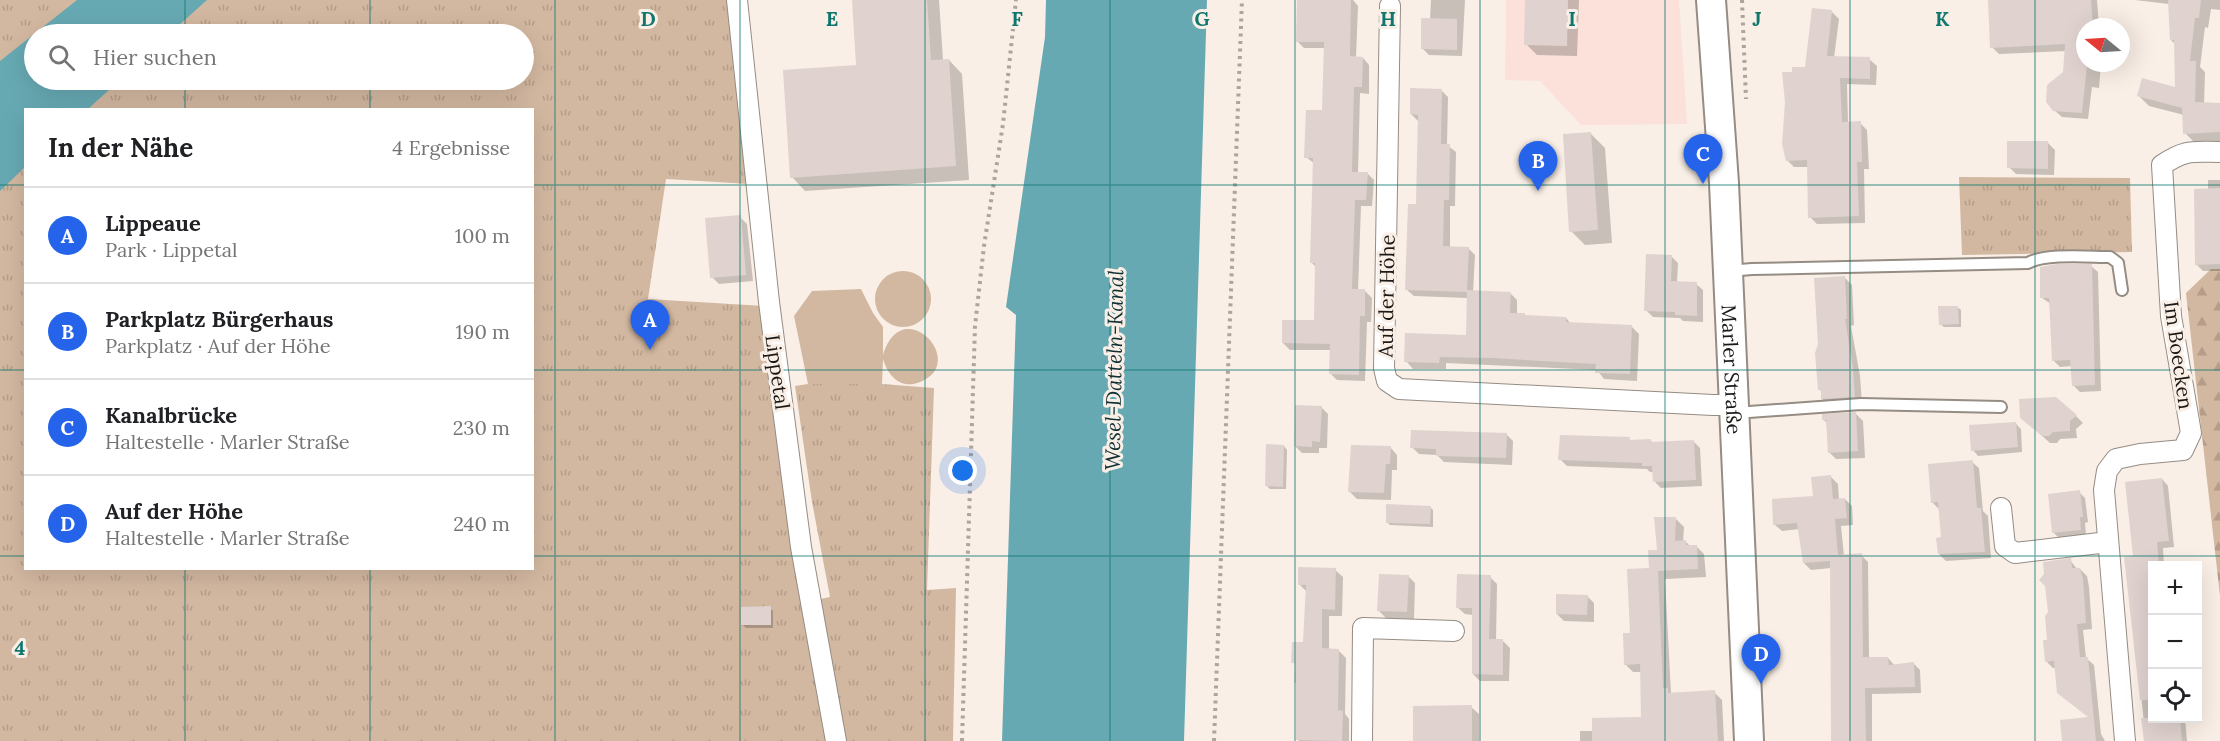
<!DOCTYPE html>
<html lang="de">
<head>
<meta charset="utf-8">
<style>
  :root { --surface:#fff; --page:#f6f6f6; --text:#202124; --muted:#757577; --line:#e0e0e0; --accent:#2563eb }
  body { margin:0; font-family:Lora,serif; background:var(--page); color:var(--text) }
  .controls { position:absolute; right:18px; bottom:18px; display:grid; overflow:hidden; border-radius:0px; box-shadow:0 6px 24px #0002 }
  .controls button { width:54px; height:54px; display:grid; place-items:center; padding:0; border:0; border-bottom:2px solid var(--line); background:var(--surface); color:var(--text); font:30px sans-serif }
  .compass { position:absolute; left:2076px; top:18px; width:54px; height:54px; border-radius:50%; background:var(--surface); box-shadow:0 6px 24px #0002; rotate:288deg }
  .you { position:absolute; left:963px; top:471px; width:21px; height:21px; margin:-15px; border:4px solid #fff; border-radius:50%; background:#1a73e8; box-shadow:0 0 0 9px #1a73e833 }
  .badge { display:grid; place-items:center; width:39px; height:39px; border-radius:50%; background:var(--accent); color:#fff; font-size:20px; font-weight:700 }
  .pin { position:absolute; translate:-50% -50px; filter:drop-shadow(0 2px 3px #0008) }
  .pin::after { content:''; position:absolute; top:32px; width:21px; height:18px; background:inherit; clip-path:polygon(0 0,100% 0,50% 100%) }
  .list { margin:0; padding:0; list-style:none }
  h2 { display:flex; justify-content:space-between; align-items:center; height:78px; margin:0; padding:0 24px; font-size:26px }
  h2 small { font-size:20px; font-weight:400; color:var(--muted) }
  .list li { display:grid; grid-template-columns:39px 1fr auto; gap:18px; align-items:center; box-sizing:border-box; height:96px; padding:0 24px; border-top:2px solid var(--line) }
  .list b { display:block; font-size:22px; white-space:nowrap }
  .list p { margin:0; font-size:20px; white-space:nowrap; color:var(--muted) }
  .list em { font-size:20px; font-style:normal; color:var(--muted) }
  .icon { flex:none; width:33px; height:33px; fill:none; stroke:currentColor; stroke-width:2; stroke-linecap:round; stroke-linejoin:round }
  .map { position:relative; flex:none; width:2220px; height:741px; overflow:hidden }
  .search { position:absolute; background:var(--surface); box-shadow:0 6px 24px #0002; left:24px; top:24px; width:510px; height:66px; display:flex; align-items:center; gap:15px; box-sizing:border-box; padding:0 21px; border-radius:33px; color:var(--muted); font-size:22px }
  .panel { position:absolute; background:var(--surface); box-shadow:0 6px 24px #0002; left:24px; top:108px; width:510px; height:462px; border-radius:0px }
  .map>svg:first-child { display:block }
</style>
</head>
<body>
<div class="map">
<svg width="2220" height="741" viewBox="0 0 2220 741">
  <defs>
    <pattern id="grass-tufts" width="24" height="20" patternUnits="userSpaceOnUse" patternTransform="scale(1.5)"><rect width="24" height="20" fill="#d3b8a1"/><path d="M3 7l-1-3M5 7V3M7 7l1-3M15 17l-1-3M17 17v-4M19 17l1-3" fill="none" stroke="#b59d8a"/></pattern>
    <pattern id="forest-firs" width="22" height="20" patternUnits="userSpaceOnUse" patternTransform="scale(1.5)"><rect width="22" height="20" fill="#d3b8a1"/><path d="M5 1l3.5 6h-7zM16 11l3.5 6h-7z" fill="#b59d8a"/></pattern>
  </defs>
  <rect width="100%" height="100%" fill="#f9efe6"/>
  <path fill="#fbe1da" d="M 1506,0 L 1679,0 L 1687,124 L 1581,125 L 1540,81 L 1505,80 Z"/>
  <path fill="url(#grass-tufts)" fill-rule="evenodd" d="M 0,0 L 729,0 L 750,184 L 666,179 L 648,299 L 764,306 L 828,741 L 0,741 ZM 34,34 L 524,34 L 524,80 L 34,80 ZM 26,110 L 532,110 L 532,568 L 26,568 Z
    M 1959,177 L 2130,178 L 2132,252 L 1962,255 Z
    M 808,384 L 882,384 L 934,388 L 927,590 L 956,588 L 953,741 L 843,741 L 816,600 L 830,597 L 812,502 L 795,386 Z"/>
  <path fill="url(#forest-firs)" d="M 2211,269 L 2220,269 L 2220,596 L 2186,293 Z"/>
  <path fill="#d3b8a1" d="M875 299a28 28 0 1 1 56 0a28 28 0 1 1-56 0Z
    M 861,289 L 873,313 L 883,327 L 883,355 C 902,291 970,363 920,382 C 901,390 888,376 883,359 L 882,384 L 808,384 L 794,316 L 812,291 Z"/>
  <path fill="#67a9b3" d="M 77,0 L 207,0 L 169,34 L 34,34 L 34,80 L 120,80 L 88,109 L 26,110 L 25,167 L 0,191 L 0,61 Z
    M 1046,0 L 1207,0 L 1184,741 L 1002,741 L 1016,315 L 1006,307 L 1045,37 Z"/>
  <path fill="#0003" d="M 853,0 L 939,0 L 943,60 L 949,60 L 962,74 L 969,180 L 805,191 L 792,177 L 858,66 Z
    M 1299,0 L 1353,0 L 1358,6 L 1356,58 L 1363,58 L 1369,65 L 1369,94 L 1360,93 L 1358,173 L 1367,173 L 1374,180 L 1372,206 L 1361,206 L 1358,291 L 1365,291 L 1372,298 L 1371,322 L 1367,322 L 1365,381 L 1337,380 L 1330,373 L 1331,350 L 1290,350 L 1283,343 L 1316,322 L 1317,268 L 1311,262 L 1315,164 L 1306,157 L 1323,112 L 1325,48 L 1304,48 L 1297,41 Z
    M 1431,0 L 1465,0 L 1462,56 L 1429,55 L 1423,49 L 1430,20 Z
    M 1527,0 L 1579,0 L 1577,56 L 1537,55 L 1526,44 Z
    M 1989,0 L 2097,0 L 2099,27 L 2085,27 L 2085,63 L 2101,63 L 2101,65 L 2099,88 L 2092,87 L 2088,119 L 2062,117 L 2054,110 L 2064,72 L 2066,51 L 1999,54 L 1992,47 Z
    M 2135,0 L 2220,0 L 2220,10 L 2211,9 L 2208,28 L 2205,27 L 2200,67 L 2205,72 L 2204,104 L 2220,105 L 2220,142 L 2195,143 L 2185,133 L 2184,115 L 2149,106 L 2139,96 L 2176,89 L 2176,45 L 2171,40 L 2169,4 Z
    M 1832,12 L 1839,19 L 1834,58 L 1869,59 L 1877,66 L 1876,85 L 1847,84 L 1848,123 L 1860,123 L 1867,130 L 1869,169 L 1864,169 L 1865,223 L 1817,224 L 1810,217 L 1809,167 L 1794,167 L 1787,160 L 1794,74 L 1806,68 Z
    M 1441,90 L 1448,97 L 1447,145 L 1456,152 L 1455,206 L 1450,206 L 1450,248 L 1468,248 L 1475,255 L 1473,292 L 1510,293 L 1517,300 L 1517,314 L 1527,317 L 1566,318 L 1571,324 L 1632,327 L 1639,334 L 1637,381 L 1604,379 L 1597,370 L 1446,363 L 1446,369 L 1413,369 L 1406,361 L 1467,336 L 1468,298 L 1414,296 L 1407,290 L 1418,205 L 1419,122 L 1411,114 Z
    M 1591,134 L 1605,148 L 1612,243 L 1585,245 L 1571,231 Z
    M 2048,143 L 2055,150 L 2054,175 L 2016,174 L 2009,167 Z
    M 2208,180 L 2220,180 L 2220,271 L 2203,271 L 2196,264 L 2208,190 Z
    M 740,217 L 747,224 L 753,281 L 719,284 L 712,277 Z
    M 1671,256 L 1678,263 L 1677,283 L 1696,284 L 1703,290 L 1703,322 L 1683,321 L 1680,318 L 1653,317 L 1646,310 Z
    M 2091,266 L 2098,272 L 2101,391 L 2080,392 L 2073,385 L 2072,366 L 2060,367 L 2053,360 L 2051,304 L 2042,298 Z
    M 1845,278 L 1852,285 L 1854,325 L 1851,326 L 1860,376 L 1862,404 L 1830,406 L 1822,399 L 1822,392 L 1819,389 Z
    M 1957,307 L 1961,310 L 1961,327 L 1944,327 L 1940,324 Z
    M 1321,407 L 1328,414 L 1327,448 L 1319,448 L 1319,453 L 1302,453 L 1295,446 Z
    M 1855,413 L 1863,421 L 1865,458 L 1836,459 L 1829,452 L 1828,424 L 1823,419 Z
    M 2076,416 L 2083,423 L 2076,429 L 2077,438 L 2060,439 L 2057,443 L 2050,443 L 2030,425 Z
    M 2016,424 L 2021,429 L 2022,452 L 1978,456 L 1973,450 Z
    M 1506,434 L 1513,441 L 1512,465 L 1444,462 L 1437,455 L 1419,454 L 1412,447 Z
    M 1629,439 L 1631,441 L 1650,440 L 1654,444 L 1694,442 L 1700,448 L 1702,486 L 1661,488 L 1655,482 L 1654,472 L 1650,472 L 1647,469 L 1567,466 L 1560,459 Z
    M 1284,446 L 1287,450 L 1286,489 L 1270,489 L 1267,486 Z
    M 1390,447 L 1397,455 L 1397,470 L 1392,470 L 1391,500 L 1357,499 L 1350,492 Z
    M 1972,462 L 1979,468 L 1983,511 L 1988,516 L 1991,558 L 1946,561 L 1939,554 L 1943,538 L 1939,509 L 1932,502 Z
    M 1831,477 L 1838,484 L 1839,500 L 1845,499 L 1852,506 L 1853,525 L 1841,526 L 1844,556 L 1861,555 L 1868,562 L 1869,659 L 1888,658 L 1895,666 L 1913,663 L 1920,670 L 1921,693 L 1872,694 L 1872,741 L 1837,741 L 1831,568 L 1811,570 L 1804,563 L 1799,529 L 1782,531 L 1774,524 L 1815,497 Z
    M 2162,479 L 2168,486 L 2174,547 L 2163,548 L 2164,566 L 2152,566 L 2152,718 L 2185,718 L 2187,741 L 2146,741 L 2126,558 L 2135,557 Z
    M 2079,492 L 2085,498 L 2088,522 L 2085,523 L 2086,535 L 2059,538 L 2053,532 Z
    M 1430,507 L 1433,510 L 1433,527 L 1390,525 L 1387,522 Z
    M 1676,519 L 1684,527 L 1683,542 L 1686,542 L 1690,546 L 1696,546 L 1704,554 L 1706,577 L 1665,579 L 1671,693 L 1714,692 L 1722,700 L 1724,741 L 1580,741 L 1580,731 L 1593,731 L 1643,718 L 1642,672 L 1633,672 L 1625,664 L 1632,634 L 1651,569 Z
    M 2070,560 L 2077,569 L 2080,569 L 2087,576 L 2089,587 L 2092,629 L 2083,630 L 2086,658 L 2094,665 L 2101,734 L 2105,741 L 2064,741 L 2090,718 L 2056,668 L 2053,668 L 2047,662 L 2048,641 Z
    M 1335,570 L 1343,577 L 1342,616 L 1329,616 L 1329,650 L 1338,650 L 1346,658 L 1345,714 L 1349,719 L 1349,741 L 1299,741 L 1297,739 L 1297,666 L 1293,662 L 1305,644 L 1307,592 L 1299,584 Z
    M 1408,576 L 1415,583 L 1414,619 L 1386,618 L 1379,611 Z
    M 1490,577 L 1497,584 L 1496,641 L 1503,641 L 1510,648 L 1509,681 L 1480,681 L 1473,674 L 1473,615 L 1465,614 L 1457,607 Z
    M 1587,596 L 1594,603 L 1594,622 L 1564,621 L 1557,614 Z
    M 770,608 L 773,611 L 773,628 L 746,628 L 743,625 Z
    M 1471,707 L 1479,714 L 1479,741 L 1414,741 Z"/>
  <path fill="#e0d2cf" d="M 852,0 L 927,0 L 931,60 L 949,59 L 956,166 L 790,178 L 783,70 L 856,65 Z
    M 1297,0 L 1351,0 L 1350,56 L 1363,57 L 1362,87 L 1354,87 L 1352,172 L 1368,172 L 1366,200 L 1355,200 L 1352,289 L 1365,289 L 1365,316 L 1360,316 L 1359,375 L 1329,374 L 1330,344 L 1282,343 L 1282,320 L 1314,320 L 1315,263 L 1310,263 L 1313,158 L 1304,158 L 1306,110 L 1322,110 L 1324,42 L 1296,42 Z
    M 1525,0 L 1568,0 L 1567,46 L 1524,45 Z
    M 1988,0 L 2091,0 L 2093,27 L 2085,27 L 2085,66 L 2087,66 L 2082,113 L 2053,111 L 2046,102 L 2047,85 L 2063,72 L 2065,44 L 1990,48 Z
    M 2168,0 L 2201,0 L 2199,18 L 2195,18 L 2190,61 L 2196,61 L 2195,102 L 2220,103 L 2220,132 L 2183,134 L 2182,108 L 2137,96 L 2142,78 L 2175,87 L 2174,40 L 2170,40 Z
    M 1812,8 L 1832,10 L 1827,56 L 1870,57 L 1870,79 L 1840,78 L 1842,122 L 1861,121 L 1862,162 L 1857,162 L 1859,216 L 1808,218 L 1807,160 L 1786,161 L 1782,144 L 1785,102 L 1782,72 L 1792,72 L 1792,67 L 1805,67 Z
    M 1421,18 L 1457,19 L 1457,50 L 1421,49 Z
    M 1410,88 L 1442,89 L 1441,144 L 1450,144 L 1449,200 L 1444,200 L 1443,246 L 1469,247 L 1467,292 L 1405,290 L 1408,204 L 1416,204 L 1418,115 L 1410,114 Z
    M 1591,132 L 1598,230 L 1569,232 L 1563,134 Z
    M 2007,141 L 2048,141 L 2048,169 L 2007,168 Z
    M 2220,188 L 2220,264 L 2195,265 L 2194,189 Z
    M 741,215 L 746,275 L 710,278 L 705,218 Z
    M 1646,254 L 1672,255 L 1671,281 L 1697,282 L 1697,316 L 1675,315 L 1675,312 L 1644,311 Z
    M 2057,264 L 2092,264 L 2095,385 L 2072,386 L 2070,360 L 2052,361 L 2049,298 L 2040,298 L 2040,267 Z
    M 1845,276 L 1847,319 L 1845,319 L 1853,368 L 1855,397 L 1821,399 L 1821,390 L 1818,390 L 1815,353 L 1818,344 L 1814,278 Z
    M 1467,290 L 1511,292 L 1510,313 L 1525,313 L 1525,315 L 1566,317 L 1566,322 L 1632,325 L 1630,374 L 1595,373 L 1596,364 L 1491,358 L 1440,357 L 1439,363 L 1404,362 L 1405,333 L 1466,335 Z
    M 1938,306 L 1958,306 L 1959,324 L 1939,325 Z
    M 2056,397 L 2077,415 L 2070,421 L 2070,431 L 2053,432 L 2049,436 L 2042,436 L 2020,418 L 2019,399 Z
    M 1295,405 L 1322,406 L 1320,442 L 1312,441 L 1312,447 L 1294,446 Z
    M 1856,412 L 1858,451 L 1828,453 L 1826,420 L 1822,420 L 1822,414 Z
    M 2016,422 L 2018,447 L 1971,451 L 1969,425 Z
    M 1411,430 L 1507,433 L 1506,458 L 1436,456 L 1436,449 L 1410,448 Z
    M 1560,435 L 1630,437 L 1629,440 L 1651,439 L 1651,442 L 1694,440 L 1696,480 L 1653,482 L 1652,466 L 1642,466 L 1642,463 L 1558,460 Z
    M 1266,444 L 1284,445 L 1283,487 L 1265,486 Z
    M 1351,445 L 1391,446 L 1390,464 L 1386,464 L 1384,493 L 1348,492 Z
    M 1973,460 L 1977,508 L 1981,508 L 1985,552 L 1938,554 L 1936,538 L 1941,537 L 1938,502 L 1931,503 L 1928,464 Z
    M 1831,475 L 1833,499 L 1845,498 L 1847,518 L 1835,519 L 1838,555 L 1862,553 L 1863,657 L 1888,657 L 1889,665 L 1914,662 L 1915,687 L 1865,688 L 1866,741 L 1831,741 L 1830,561 L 1803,563 L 1797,523 L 1773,525 L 1772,499 L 1813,496 L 1811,477 Z
    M 2162,478 L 2169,541 L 2157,542 L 2159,566 L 2152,566 L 2152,700 L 2140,700 L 2124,557 L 2133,556 L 2125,482 Z
    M 2080,490 L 2083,517 L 2080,517 L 2081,530 L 2052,533 L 2048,494 Z
    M 1386,504 L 1431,506 L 1430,524 L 1386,523 Z
    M 1654,517 L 1676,517 L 1675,541 L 1686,540 L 1686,545 L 1697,545 L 1698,569 L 1658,571 L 1663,688 L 1668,688 L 1668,693 L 1715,690 L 1718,741 L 1592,741 L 1592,718 L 1641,717 L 1640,664 L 1624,665 L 1623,633 L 1630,633 L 1627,569 L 1649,568 L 1648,550 L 1657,550 Z
    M 2071,558 L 2072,568 L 2080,568 L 2083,579 L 2086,623 L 2077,624 L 2080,657 L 2088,657 L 2096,741 L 2062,741 L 2060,720 L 2088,717 L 2057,693 L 2054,661 L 2045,662 L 2043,640 L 2047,640 L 2045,616 L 2048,612 L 2045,586 L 2039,580 L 2044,574 L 2043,562 Z
    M 1298,567 L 1336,568 L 1335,610 L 1322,609 L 1322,648 L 1339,649 L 1338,710 L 1343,711 L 1342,741 L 1296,740 L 1296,683 L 1294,683 L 1295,662 L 1291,663 L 1292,642 L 1303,642 L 1306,585 L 1298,585 Z
    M 1379,574 L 1409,575 L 1407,612 L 1377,611 Z
    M 1457,574 L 1491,575 L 1489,639 L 1503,639 L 1503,675 L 1472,674 L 1472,608 L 1456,608 Z
    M 1556,594 L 1588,595 L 1587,615 L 1556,614 Z
    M 771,606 L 771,625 L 741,625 L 741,607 Z
    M 1472,705 L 1472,741 L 1413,741 L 1413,706 Z
    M 2141,718 L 2180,718 L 2182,741 L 2144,741 Z"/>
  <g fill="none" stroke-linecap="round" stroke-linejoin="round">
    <g stroke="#958c84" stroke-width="14">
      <path id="service" d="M 1728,271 L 1752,269 L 2028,263 C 2046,253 2089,257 2110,257 L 2118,263 L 2122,290
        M 1735,413 L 1861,404 L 2001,407"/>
    </g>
    <g stroke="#958c84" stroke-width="22">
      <path id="minor" d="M 737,0 L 769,302 L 801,547 L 836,741
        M 1390,6 L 1384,368 L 1387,381 L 1399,389 L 1713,405 L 1734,405
        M 2001,508 L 2005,546 L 2015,553 L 2108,542
        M 1362,741 L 1363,628 L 1454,631
        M 2125,741 L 2104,490 L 2107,471 L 2116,459 L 2140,454 L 2183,450 L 2191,433 L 2171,316 L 2162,165 C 2186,149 2192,152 2220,152"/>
    </g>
    <g stroke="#958c84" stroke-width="32">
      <g id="secondary">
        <path id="s1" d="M 1711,0 L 1724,183 L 1749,741"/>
      </g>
    </g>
    <path stroke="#aca49d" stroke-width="4" stroke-dasharray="3 4.5" stroke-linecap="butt" d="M 1742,0 L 1746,99
      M 962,741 L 975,326 L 984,246 L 1003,124 L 1016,0
      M 1214,741 L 1242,0"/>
    <use href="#service" stroke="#fff" stroke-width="10"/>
    <use href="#minor" stroke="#fff" stroke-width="20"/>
    <use href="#secondary" stroke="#fff" stroke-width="28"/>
  </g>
  <path fill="none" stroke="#0f766e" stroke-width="1.5" stroke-opacity="0.55" d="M 185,0 L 185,34M 370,0 L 370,34M 555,0 L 555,741M 740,0 L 740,741M 925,0 L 925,741M 1110,0 L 1110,741M 1295,0 L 1295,741M 1480,0 L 1480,741M 1665,0 L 1665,741M 1850,0 L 1850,741M 2035,0 L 2035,741M 185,80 L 185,110M 370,80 L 370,110M 0,185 L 26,185M 532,185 L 2220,185M 0,370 L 26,370M 532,370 L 2220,370M 0,556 L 26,556M 532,556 L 2220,556M 185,568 L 185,741M 370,568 L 370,741"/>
  <g text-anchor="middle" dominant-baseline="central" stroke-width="6" stroke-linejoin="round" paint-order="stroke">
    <g font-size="20" fill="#1b1815" stroke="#f9efe6">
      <text transform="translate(1386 296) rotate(-89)">Auf der Höhe</text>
      <text transform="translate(2179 355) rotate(82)">Im Boecken</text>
      <text stroke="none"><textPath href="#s1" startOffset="370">Marler Straße</textPath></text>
      <text transform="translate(778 372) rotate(82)">Lippetal</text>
    </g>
    <g font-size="21" font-style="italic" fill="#0f3035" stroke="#f9efe6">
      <text transform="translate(1114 370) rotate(-89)">Wesel-Datteln-Kanal</text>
    </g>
  </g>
  <g font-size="20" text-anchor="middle" font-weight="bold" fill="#0f766e" stroke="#f9efe6" stroke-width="6" stroke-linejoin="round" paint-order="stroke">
    <text x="648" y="26">D</text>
    <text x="832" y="26">E</text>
    <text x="1017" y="26">F</text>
    <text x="1202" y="26">G</text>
    <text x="1388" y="26">H</text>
    <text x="1572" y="26">I</text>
    <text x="1757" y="26">J</text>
    <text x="1942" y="26">K</text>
    <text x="20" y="655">4</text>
  </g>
</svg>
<div class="controls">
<button>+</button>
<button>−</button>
<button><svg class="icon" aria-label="locate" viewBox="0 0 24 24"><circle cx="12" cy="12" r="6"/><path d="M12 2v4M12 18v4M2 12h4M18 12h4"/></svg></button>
</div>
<svg class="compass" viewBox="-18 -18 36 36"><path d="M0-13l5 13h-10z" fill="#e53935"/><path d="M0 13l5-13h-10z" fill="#757577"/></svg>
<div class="you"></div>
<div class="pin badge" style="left:650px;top:350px">A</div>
<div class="pin badge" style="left:1538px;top:191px">B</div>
<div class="pin badge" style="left:1703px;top:184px">C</div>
<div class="pin badge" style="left:1761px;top:684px">D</div>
<div class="search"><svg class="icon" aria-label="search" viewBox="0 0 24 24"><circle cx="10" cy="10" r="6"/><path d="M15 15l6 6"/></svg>Hier suchen</div>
<section class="panel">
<h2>In der Nähe<small>4 Ergebnisse</small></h2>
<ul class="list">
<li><span class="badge">A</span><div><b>Lippeaue</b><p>Park · Lippetal</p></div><em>100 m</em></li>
<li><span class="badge">B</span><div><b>Parkplatz Bürgerhaus</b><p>Parkplatz · Auf der Höhe</p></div><em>190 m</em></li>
<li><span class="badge">C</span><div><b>Kanalbrücke</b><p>Haltestelle · Marler Straße</p></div><em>230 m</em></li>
<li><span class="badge">D</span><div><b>Auf der Höhe</b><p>Haltestelle · Marler Straße</p></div><em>240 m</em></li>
</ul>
</section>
</div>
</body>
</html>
